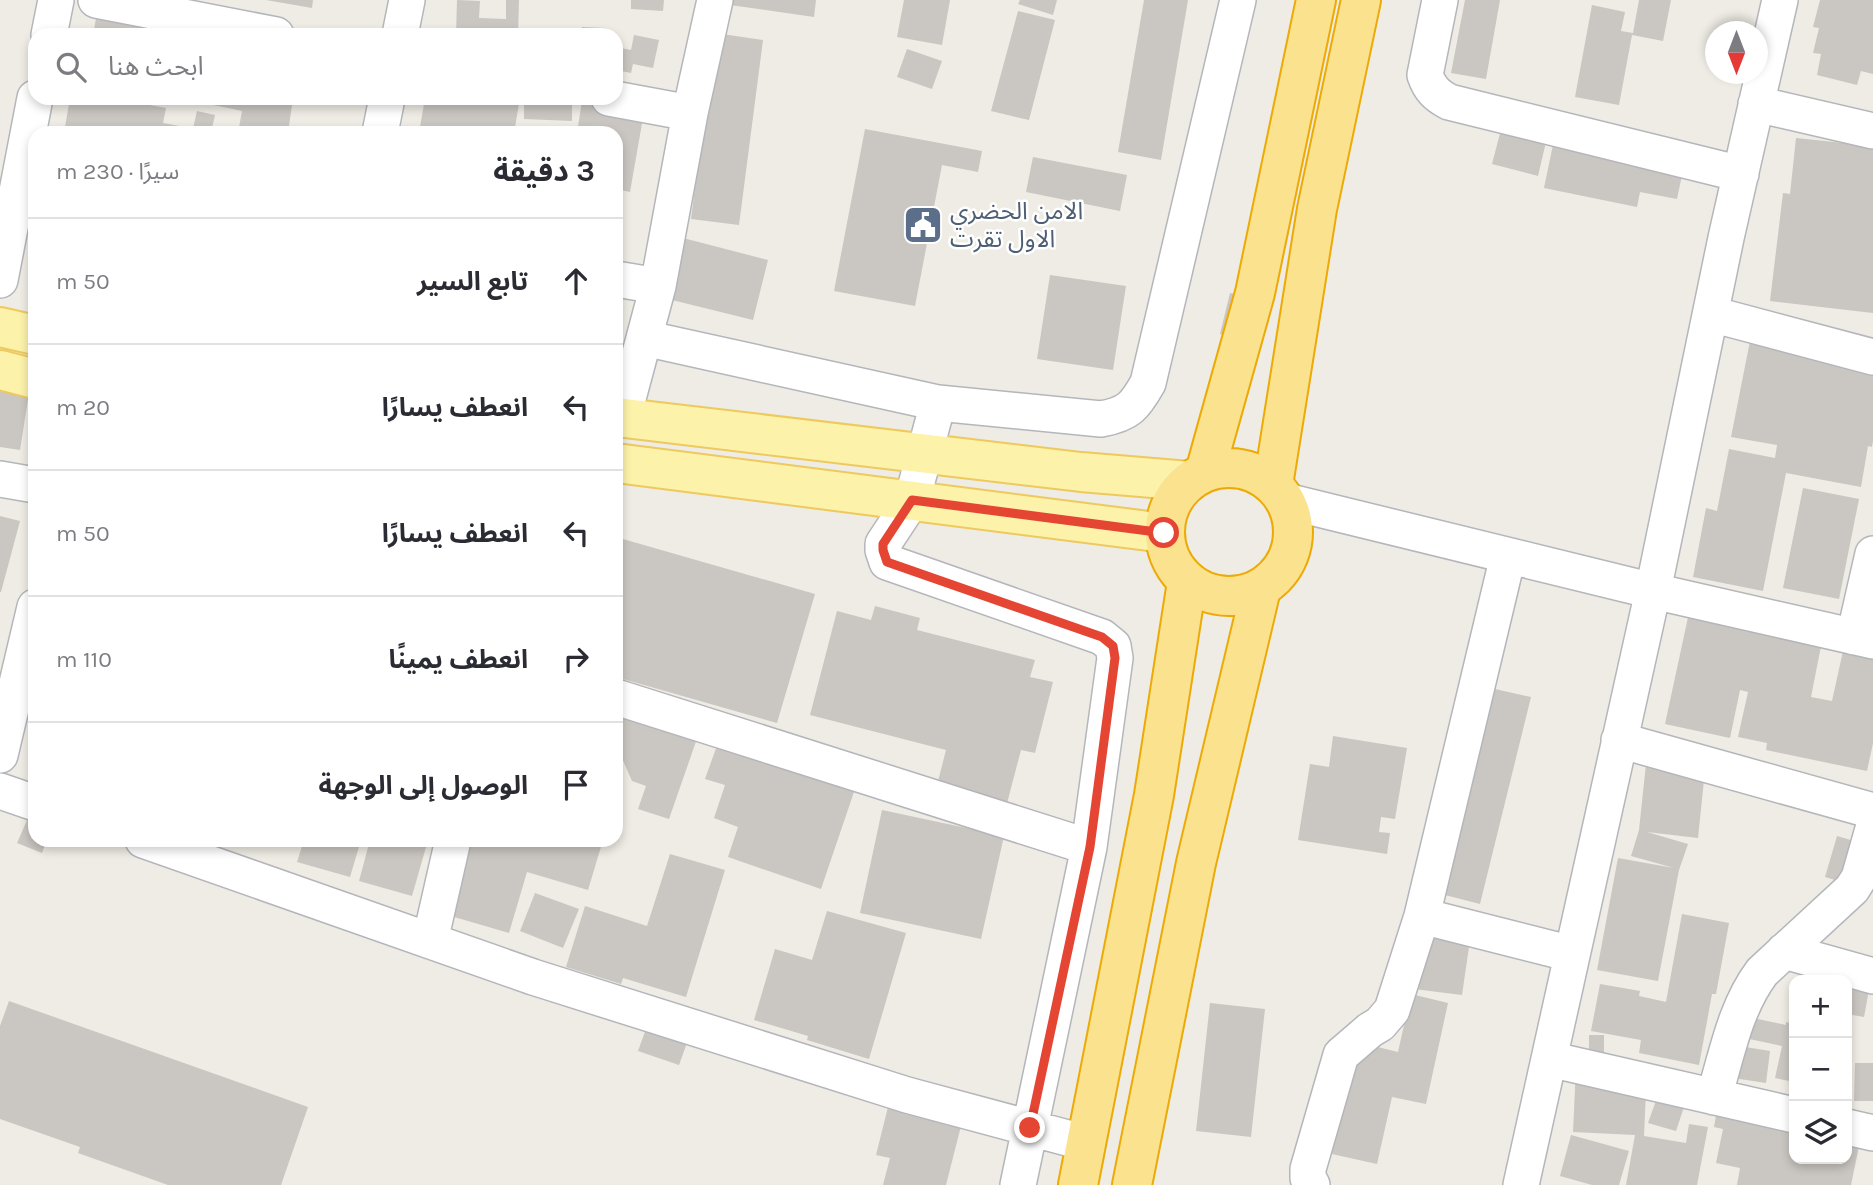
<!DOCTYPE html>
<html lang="ar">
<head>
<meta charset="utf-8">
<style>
  :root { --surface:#fff; --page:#f7f7f7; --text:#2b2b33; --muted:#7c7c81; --line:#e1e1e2 }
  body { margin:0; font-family:Karla,"Noto Sans Arabic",sans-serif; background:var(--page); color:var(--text); direction:rtl }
  .controls { position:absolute; right:21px; bottom:21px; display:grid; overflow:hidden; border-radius:14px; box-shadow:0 4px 10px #0003 }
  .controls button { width:63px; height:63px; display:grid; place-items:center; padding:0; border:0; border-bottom:2px solid var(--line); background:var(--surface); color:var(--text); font:35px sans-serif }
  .compass { position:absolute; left:1705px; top:21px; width:63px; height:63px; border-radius:50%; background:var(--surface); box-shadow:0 4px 10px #0003; rotate:180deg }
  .stop { position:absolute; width:21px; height:21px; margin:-16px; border:5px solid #e54533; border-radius:50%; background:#fff }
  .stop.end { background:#e54533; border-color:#fff; box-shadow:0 2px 7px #0008 }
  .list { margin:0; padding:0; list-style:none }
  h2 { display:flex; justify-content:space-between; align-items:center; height:91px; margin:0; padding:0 28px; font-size:30px }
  h2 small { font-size:23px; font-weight:400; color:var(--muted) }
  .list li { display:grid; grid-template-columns:46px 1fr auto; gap:21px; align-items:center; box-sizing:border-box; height:126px; padding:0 28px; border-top:2px solid var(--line) }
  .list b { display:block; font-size:26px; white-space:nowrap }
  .list em { font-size:23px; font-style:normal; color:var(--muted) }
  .icon { flex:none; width:38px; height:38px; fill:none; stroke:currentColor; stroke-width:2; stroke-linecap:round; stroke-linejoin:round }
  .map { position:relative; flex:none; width:1873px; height:1185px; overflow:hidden; direction:ltr }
  .search { position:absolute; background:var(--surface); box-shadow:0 4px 10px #0003; left:28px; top:28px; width:595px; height:77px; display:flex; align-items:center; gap:18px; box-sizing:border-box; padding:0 24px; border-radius:21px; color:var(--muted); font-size:26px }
  .panel { position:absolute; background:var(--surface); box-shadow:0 4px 10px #0003; left:28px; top:126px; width:595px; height:721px; border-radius:21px; direction:rtl }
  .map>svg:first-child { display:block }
</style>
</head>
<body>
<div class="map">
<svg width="1873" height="1185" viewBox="0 0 1873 1185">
  <rect width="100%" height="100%" fill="#eeece4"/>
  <path fill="#cac6c1" d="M 266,0 L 313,0 L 312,8 Z
    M 457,0 L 480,1 L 479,18 L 506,19 L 506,0 L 519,0 L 518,35 L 456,35 Z
    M 631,0 L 664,0 L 663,11 L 631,9 Z
    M 731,0 L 816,0 L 814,17 L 730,5 Z
    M 904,0 L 950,0 L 942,45 L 897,37 Z
    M 1020,0 L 1057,0 L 1053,15 L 1018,4 Z
    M 1144,0 L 1188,0 L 1161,160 L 1118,152 Z
    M 1465,0 L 1500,0 L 1486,79 L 1451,73 Z
    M 1639,0 L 1671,0 L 1663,41 L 1632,35 L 1619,105 L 1575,97 L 1592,5 L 1625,12 L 1621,31 L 1633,33 Z
    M 1820,0 L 1873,0 L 1873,74 L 1861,71 L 1857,85 L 1817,75 L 1821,54 L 1813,53 L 1819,28 L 1813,27 Z
    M 99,2 L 232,35 L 93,35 Z
    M 1018,11 L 1055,20 L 1029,120 L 991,111 Z
    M 582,27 L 605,28 L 605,35 L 582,35 Z
    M 715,33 L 763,40 L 739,225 L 691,219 Z
    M 634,35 L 659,40 L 653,68 L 633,64 L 631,73 L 616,70 L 616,47 L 631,50 Z
    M 907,49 L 942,61 L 932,89 L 897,77 Z
    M 70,98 L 145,98 L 144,104 L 166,108 L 163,123 L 185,127 L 184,133 L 64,133 Z
    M 180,98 L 293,98 L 288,133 L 238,133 L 242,111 Z
    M 425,98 L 520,98 L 514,133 L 419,133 Z
    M 524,98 L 572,98 L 572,121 L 524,119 Z
    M 582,101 L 644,112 L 630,192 L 616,189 L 616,133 L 577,133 Z
    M 197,111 L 215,115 L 211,133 L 192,133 Z
    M 1504,118 L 1549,129 L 1538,176 L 1492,164 Z
    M 865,129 L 982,151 L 978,172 L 942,165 L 915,306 L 834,291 Z
    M 1555,135 L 1685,161 L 1677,199 L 1640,192 L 1637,207 L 1544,188 Z
    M 1796,138 L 1873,146 L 1873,313 L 1770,301 L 1783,193 L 1790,194 Z
    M 1033,157 L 1127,175 L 1120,211 L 1026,192 Z
    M 616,193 L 623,194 L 618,234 L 616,234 Z
    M 683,238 L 768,260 L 753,320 L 668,299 Z
    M 1050,275 L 1126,286 L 1113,370 L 1037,359 Z
    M 1230,293 L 1248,297 L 1238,338 L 1220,334 Z
    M 1750,341 L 1873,365 L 1873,441 L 1872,447 L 1868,446 L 1861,487 L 1786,473 L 1763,591 L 1693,577 L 1706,508 L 1717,511 L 1729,449 L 1775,458 L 1777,445 L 1731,437 Z
    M 0,388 L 29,393 L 20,450 L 0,447 Z
    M 1803,488 L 1859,499 L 1839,599 L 1783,588 Z
    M 0,516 L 20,521 L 1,592 L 0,592 Z
    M 616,537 L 815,594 L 777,723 L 616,677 Z
    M 875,606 L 920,618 L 917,630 L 1035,660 L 1030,677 L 1053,682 L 1035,753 L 1021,750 L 1006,807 L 936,789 L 946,750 L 810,715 L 837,611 L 871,620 Z
    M 1690,608 L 1823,636 L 1811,697 L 1832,701 L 1843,651 L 1873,657 L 1873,743 L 1867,771 L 1766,750 L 1767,743 L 1738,737 L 1748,692 L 1740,690 L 1730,738 L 1665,724 Z
    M 1495,689 L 1531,697 L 1480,904 L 1445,895 Z
    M 616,701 L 700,730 L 669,819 L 638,809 L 646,786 L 632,781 L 618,749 L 616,754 Z
    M 1333,736 L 1407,748 L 1395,819 L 1381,817 L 1379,832 L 1390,833 L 1387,854 L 1298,840 L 1310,764 L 1329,767 Z
    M 719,740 L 856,786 L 821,889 L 728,857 L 738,827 L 714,818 L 725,785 L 705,779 Z
    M 1646,764 L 1705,770 L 1698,838 L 1647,832 L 1688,844 L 1679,870 L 1658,981 L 1597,970 L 1618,858 L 1674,868 L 1631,856 L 1639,830 Z
    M 882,810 L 1004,836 L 981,939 L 860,913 Z
    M 28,818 L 35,821 L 35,840 L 47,840 L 42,853 L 17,843 Z
    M 1837,836 L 1864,844 L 1852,885 L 1825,877 Z
    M 304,840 L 361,840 L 350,877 L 297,862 Z
    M 370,840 L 428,840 L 412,896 L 359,881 Z
    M 483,840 L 603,840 L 588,890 L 527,872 L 509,933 L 444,914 L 466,841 L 481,846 Z
    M 670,854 L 725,870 L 686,997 L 623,978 L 621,984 L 566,967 L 585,906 L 647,926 Z
    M 535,893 L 579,909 L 563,948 L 520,931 Z
    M 827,911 L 906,933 L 869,1059 L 807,1040 L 808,1036 L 754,1020 L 775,949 L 812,960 Z
    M 1682,914 L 1729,923 L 1716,994 L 1712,994 L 1699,1065 L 1639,1053 L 1641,1040 L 1591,1031 L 1600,984 L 1640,991 L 1639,996 L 1666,1002 Z
    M 1423,926 L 1471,933 L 1462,995 L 1414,989 Z
    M 1871,979 L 1864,1017 L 1847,1014 L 1847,980 Z
    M 1411,994 L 1448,1003 L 1426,1104 L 1392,1097 L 1377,1164 L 1332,1154 L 1357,1042 L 1398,1052 Z
    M 9,1001 L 308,1107 L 281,1185 L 168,1185 L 78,1153 L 80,1147 L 0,1119 L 0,1026 Z
    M 1210,1003 L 1265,1009 L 1251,1137 L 1196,1131 Z
    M 651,1015 L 692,1029 L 679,1065 L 638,1051 Z
    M 1744,1016 L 1786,1025 L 1786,1022 L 1794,1024 L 1794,1082 L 1775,1078 L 1782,1046 L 1740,1037 Z
    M 1589,1035 L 1604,1035 L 1604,1061 L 1589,1061 Z
    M 1739,1046 L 1770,1051 L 1766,1083 L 1733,1078 Z
    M 1855,1063 L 1873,1063 L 1873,1101 L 1854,1101 Z
    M 1576,1067 L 1647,1069 L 1644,1136 L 1686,1143 L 1689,1124 L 1708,1127 L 1697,1185 L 1626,1185 L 1635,1135 L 1573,1132 Z
    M 1658,1095 L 1685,1104 L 1676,1131 L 1648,1123 Z
    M 1719,1098 L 1794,1113 L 1794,1159 L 1847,1159 L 1847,1124 L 1863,1127 L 1851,1185 L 1737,1185 L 1740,1168 L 1716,1163 L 1723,1129 L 1714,1127 Z
    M 888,1107 L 961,1126 L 946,1185 L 883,1185 L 890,1158 L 876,1155 Z
    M 1571,1135 L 1629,1151 L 1619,1185 L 1592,1185 L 1560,1176 Z"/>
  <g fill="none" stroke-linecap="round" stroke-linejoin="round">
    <g stroke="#b4b6bb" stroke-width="38">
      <path id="minor" d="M 96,0 L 276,35
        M 1440,0 L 1425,75 C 1430,89 1436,95 1449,102 L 1741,174
        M 49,35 L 56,0
        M 400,35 L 407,0
        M 609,98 L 690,113
        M 1756,104 L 1873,131
        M 380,133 L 387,98
        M 616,279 L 658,286
        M 0,280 L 35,98
        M 1711,314 L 1873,357
        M 644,338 L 938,403
        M 623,417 L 658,286 L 690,113 L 715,0
        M 0,479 L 35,485
        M 1286,501 L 1653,591 L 1873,641
        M 1854,637 L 1873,554
        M 616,697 L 1089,847
        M 1619,740 L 1873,811
        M 0,755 L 35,607
        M 0,791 L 35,803
        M 143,840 L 533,977 L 907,1095 L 1086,1143
        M 1422,916 L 1572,954
        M 430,941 L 453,840
        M 1784,951 L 1873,976
        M 1549,1059 L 1794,1115
        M 1714,1097 C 1727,1054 1735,1008 1762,972 L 1852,889 L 1859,878 L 1873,829
        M 1847,1127 L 1873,1133
        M 1018,1185 L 1089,847 L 1115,658 L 1113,646 L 1102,637 L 887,562 L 883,550 L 883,544 L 912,500 L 938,403 L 1101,419 C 1129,414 1135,406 1148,383 L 1238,0
        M 1312,1185 L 1308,1178 L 1308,1169 L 1341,1055 L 1370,1030 L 1380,1024 L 1392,1010 L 1422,916 L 1508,556
        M 1521,1185 L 1653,591 L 1726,238 L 1780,0"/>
    </g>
    <g stroke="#eec95d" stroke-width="42">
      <path id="major" d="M 0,327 L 35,335
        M 0,370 L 35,379
        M 616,417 L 1081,472 L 1189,481
        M 616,463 L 1164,533"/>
    </g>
    <g stroke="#edaa05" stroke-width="42">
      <path id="highway" d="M1165 532a64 64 0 1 1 128 0a64 64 0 1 1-128 0Z
        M 1205,472 L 1255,293 L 1316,0
        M 1273,485 L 1317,209 L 1361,0
        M 1078,1185 L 1154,795 L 1187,582
        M 1132,1185 L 1196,863 L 1261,589"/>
    </g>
    <use href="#minor" stroke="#fff" stroke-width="35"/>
    <use href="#major" stroke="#fdf2aa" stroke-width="38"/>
    <use href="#highway" stroke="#fae28f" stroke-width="38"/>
  </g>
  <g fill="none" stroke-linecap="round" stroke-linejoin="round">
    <path stroke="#e54533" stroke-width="9" d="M 1030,1128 L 1090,847 L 1115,658 L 1113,646 L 1102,637 L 887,562 L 883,550 L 883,544 L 912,500 L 1164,533"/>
  </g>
  <defs>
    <g id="civic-square" transform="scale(2.0125)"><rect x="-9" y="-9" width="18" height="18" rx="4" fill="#5c6f8a" stroke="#fff"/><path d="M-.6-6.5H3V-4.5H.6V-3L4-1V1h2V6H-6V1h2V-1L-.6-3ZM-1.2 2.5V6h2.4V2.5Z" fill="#fff"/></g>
  </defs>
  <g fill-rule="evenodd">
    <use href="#civic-square" x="923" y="225"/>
  </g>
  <g text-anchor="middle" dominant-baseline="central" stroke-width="5" stroke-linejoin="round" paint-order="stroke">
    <g font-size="24" fill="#4e5e75" stroke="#fff" text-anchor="start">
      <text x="950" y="211">الامن الحضري<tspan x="950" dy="28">الاول تقرت</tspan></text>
    </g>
  </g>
</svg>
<div class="controls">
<button>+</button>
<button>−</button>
<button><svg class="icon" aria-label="layers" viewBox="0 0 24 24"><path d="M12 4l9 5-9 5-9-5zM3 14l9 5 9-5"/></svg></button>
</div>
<svg class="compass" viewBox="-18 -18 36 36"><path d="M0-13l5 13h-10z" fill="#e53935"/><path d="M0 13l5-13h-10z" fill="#7c7c81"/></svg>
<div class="stop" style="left:1164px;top:533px"></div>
<div class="stop end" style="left:1030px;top:1128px"></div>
<div class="search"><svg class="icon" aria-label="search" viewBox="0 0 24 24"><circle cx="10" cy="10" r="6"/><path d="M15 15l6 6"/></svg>ابحث هنا</div>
<section class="panel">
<h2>3 دقيقة<small>سيرًا · 230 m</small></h2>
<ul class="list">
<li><svg class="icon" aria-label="ahead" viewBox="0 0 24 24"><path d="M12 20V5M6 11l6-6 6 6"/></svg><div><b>تابع السير</b></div><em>50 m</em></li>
<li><svg class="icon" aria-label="left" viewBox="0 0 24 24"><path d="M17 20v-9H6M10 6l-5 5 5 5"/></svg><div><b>انعطف يسارًا</b></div><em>20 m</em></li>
<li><svg class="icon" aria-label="left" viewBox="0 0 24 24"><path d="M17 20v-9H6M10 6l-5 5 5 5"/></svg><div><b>انعطف يسارًا</b></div><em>50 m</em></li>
<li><svg class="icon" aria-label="right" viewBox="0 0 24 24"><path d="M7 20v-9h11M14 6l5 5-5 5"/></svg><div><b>انعطف يمينًا</b></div><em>110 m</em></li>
<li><svg class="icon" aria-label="arrive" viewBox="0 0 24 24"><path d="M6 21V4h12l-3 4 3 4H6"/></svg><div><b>الوصول إلى الوجهة</b></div></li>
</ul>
</section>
</div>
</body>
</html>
